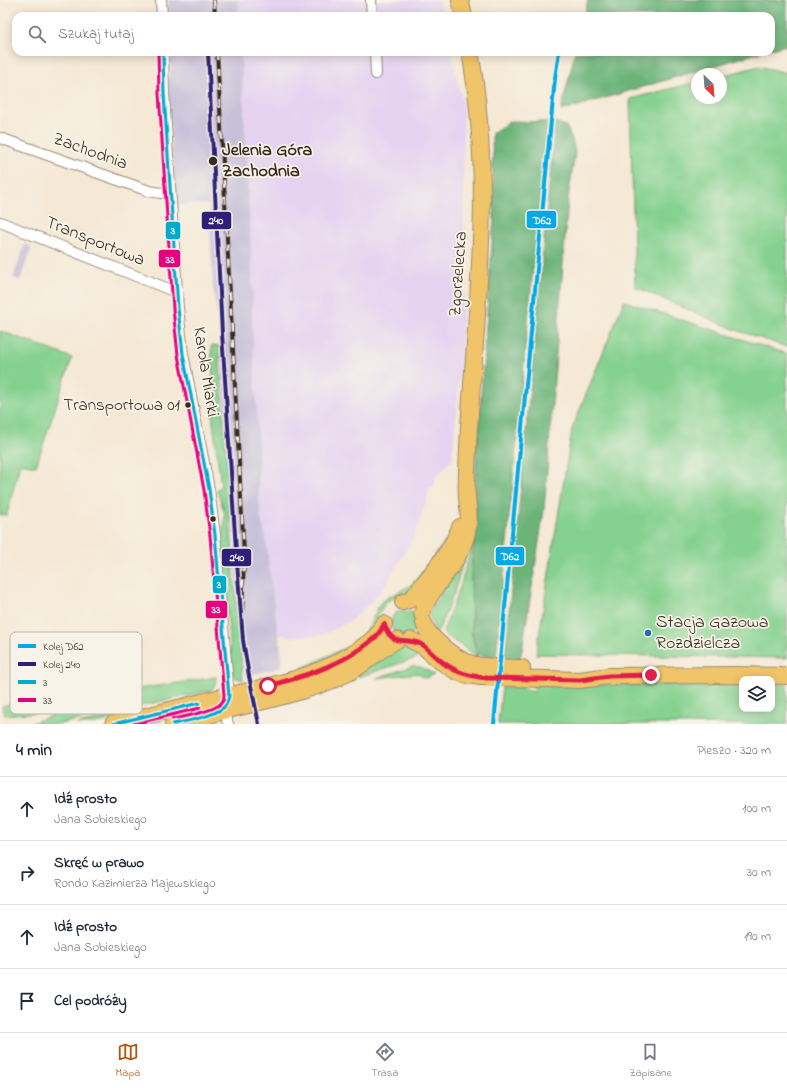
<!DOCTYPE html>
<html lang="pl">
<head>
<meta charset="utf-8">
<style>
  :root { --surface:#fff; --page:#f6f6f7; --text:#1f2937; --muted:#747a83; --line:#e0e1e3; --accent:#b45309 }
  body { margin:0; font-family:"Indie Flower",sans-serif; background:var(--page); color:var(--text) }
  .controls { position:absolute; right:12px; bottom:12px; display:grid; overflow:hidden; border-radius:8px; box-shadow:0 2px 10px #0003 }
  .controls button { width:36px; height:36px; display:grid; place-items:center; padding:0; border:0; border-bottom:1px solid var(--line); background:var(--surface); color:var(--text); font:20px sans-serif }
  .compass { position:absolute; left:691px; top:68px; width:36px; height:36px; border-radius:50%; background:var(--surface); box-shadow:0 2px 10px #0003; rotate:155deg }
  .stop { position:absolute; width:12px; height:12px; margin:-9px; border:3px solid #e11d48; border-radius:50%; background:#fff }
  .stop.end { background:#e11d48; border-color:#fff; box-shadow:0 1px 4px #0008 }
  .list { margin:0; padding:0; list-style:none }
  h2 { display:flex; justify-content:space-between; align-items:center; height:52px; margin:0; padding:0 16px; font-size:17px }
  h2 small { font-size:13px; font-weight:400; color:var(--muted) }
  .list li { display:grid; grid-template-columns:26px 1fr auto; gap:12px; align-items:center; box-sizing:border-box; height:64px; padding:0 16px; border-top:1px solid var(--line) }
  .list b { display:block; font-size:15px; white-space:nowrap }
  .list p { margin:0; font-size:13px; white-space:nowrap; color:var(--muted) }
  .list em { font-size:13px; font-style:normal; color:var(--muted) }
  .icon { flex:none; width:22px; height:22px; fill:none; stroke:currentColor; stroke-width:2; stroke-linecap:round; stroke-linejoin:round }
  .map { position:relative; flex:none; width:787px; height:724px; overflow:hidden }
  .search { position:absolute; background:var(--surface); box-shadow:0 2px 10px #0003; left:12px; right:12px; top:12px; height:44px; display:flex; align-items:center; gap:10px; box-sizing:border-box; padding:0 14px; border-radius:12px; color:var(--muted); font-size:15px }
  .sheet { height:308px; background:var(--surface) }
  nav { display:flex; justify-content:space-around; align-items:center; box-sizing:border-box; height:56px; border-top:1px solid var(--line); background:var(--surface); font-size:11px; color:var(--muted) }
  nav a { display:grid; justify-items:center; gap:2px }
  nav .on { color:var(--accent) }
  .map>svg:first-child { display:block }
</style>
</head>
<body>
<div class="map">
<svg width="787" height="724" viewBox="0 0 787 724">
  <rect width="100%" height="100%" fill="#f7f3e8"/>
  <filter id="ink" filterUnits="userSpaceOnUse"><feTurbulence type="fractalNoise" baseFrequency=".025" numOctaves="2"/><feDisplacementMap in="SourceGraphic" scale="8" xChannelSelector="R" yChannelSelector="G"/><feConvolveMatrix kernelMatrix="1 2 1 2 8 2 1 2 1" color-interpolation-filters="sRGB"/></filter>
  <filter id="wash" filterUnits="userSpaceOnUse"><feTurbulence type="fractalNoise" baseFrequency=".012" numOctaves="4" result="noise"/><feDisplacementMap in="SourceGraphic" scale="16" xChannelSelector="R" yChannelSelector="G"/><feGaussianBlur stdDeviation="0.9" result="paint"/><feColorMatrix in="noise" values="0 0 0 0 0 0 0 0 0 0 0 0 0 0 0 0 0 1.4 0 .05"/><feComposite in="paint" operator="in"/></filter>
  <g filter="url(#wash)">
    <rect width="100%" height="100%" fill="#f5e8d4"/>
    <path fill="#e5d3f1" d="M 238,0 L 439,0 L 443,16 L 239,16 Z
      M 241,52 L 451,52 L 463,103 L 464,285 L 461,359 L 452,459 L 435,478 L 435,488 L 430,488 L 416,533 L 388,581 L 373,600 L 350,621 L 323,635 L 293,637 L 286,635 L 279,635 L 274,606 L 266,539 L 261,519 L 259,500 L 260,476 L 252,320 L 253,292 Z"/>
    <path fill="#c7c0d9" d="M 168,0 L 238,0 L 239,16 L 169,16 Z
      M 170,52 L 241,52 L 253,292 L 252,320 L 258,437 L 259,500 L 261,519 L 266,539 L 274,606 L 282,655 L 282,667 L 246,676 L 241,641 L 229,487 L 221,344 L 213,287 L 209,206 L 205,204 L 175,205 L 168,80 L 171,70 Z
      M 25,244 L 32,247 L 20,280 L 13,278 Z"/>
    <path fill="#85d18f" stroke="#607e56" d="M 759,66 L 787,73 L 787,347 L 736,330 L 635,287 L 630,99 L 697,82 L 697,98 L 721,98 L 721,76 Z
      M 624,301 L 787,354 L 787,658 L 536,654 L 572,429 Z
      M 0,331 L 31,342 L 72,358 L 36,466 L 20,463 L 7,515 L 0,515 Z
      M 211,346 L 219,346 L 233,566 L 243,680 L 236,678 L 233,674 L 220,536 C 231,516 221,508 217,489 L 221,485 L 212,415 L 215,415 Z
      M 475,436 L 478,436 L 475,538 L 471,569 L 472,635 L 477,656 L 445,635 L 443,632 L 460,587 L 472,545 Z
      M 446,540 L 414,590 L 391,599 L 383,607 L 379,614 L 377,626 L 348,651 L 303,669 L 301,668 L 349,646 L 357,640 L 365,632 L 370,624 L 380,603 L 387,598 L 409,586 L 417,579 Z
      M 467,549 L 454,593 L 436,636 L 431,621 L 429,612 Z
      M391 623a13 13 0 1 1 26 0a13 13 0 1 1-26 0Z
      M 394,647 C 405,650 413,647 424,650 L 416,658 L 359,677 L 359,675 Z
      M 413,666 L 421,667 L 434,674 L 429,677 L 425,678 L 422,677 L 419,673 L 376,678 Z
      M 216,677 L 215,684 L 212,690 L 209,691 L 136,707 L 60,724 L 29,724 L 68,710 L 5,715 L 3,712 L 2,706 C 28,696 57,698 85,695 C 128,691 172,684 216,677 Z
      M 742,683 L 742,709 L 772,709 L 772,684 L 787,684 L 787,724 L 498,724 L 502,687 L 524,687 L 533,692 L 535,690 L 531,684 L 652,685 Z
      M 136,711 L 137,713 L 94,724 L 77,724 Z"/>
    <path fill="#6cb37a" stroke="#546e4c" d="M 588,0 L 787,0 L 787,45 L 771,49 L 771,16 L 584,16 Z
      M 575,52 L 761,52 L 561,111 Z
      M 510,121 L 547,122 L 496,658 L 478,655 L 472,635 L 471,569 L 475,538 L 478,436 L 494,216 L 492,133 Z
      M 555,122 L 566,126 L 572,139 L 575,153 L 568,199 L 544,510 L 522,650 L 520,659 L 505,657 L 505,655 Z"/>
  </g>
  <g filter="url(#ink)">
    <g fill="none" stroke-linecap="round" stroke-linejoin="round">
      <g stroke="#988979" stroke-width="12">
        <path id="street" d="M 161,0 L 162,16
          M 371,0 L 372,16
          M 163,52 L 164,94 L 178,308 L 183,354 L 209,489 L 215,535 L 229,696 L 228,700
          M 375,52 L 376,74
          M 0,138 L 149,191 L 161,193 L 170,191
          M 0,222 L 136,276 L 171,290 L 177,290
          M 225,711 L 228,724"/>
      </g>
      <g stroke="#988979" stroke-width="18">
        <path id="primary" d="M 460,0 L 464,16
          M 403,602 L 409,600 L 414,596 C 429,576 452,551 460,527
          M 422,614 C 424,602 432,593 439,583 C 452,566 465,549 468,527 C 470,515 468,509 467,497 C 466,489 467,479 467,470 C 468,456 468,442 469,428 C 477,303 493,176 470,52
          M 424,623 C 427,633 433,638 441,645 C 469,671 487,666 522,668
          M 411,640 L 423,646 L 440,661 L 454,670 L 463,674 L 481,677 L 580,680 L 609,676 L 735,675 L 787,676
          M 113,724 C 146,716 180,708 213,699 C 264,687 321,678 364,646 C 373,640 380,634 384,624
          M 173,724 C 198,718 223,711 248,705 C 281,697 315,689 346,674 C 365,665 379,649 397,640"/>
      </g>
      <use href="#street" stroke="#fff" stroke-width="10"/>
      <use href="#primary" stroke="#f0c469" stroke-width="16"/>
      <g stroke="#3b2a1e" stroke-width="4">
        <path id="rail" d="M 214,0 L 215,16
          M 217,52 L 244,554 L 242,621"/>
      </g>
      <use href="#rail" stroke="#f7f3e8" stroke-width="2.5" stroke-dasharray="8" stroke-linecap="butt"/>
      <g stroke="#f7f3e8" stroke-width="6">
        <path id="bus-1" d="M 163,52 L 164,94 L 178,308 L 183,354 L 209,489 L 215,535 L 229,696 C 228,699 228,702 226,705 C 218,716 186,721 173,724
          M 113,724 L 199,703"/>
      </g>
      <g stroke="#f7f3e8" stroke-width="6">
        <path id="bus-2" d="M 158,52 L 159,94 L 173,309 L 178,355 L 204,490 L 210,536 L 224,695 C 224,697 223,701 222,702 C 217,711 183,717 172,719
          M 134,724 L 200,708"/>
      </g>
      <use href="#bus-1" stroke="#00a9ce" stroke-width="3"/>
      <use href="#bus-2" stroke="#e5007d" stroke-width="3"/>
      <g stroke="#f7f3e8" stroke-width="7">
        <path id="rail-1" d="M 494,724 L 555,78 L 559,52"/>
      </g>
      <g stroke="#f7f3e8" stroke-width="7">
        <path id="rail-2" d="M 208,52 L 222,333 L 236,550 L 243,640 L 249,676 L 259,724"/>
      </g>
      <use href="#rail-1" stroke="#03a9e6" stroke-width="4"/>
      <use href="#rail-2" stroke="#2e2076" stroke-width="4"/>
    </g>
  </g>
  <g fill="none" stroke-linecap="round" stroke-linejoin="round" filter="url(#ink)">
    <path stroke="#e11d48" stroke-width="5" d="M 268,686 C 302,677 335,667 363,647 C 372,640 380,635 384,624 C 393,650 406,635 422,645 C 427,648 431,653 436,657 C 452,671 466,676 487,678 L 580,680 L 609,676 L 651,675"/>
  </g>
  <g fill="#3b2a1e" stroke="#f7f3e8" stroke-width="1.5">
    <circle cx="213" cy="161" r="5"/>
    <circle cx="188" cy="405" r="3.5"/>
    <circle cx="213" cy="519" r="3.5"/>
  </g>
  <circle fill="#1f6fb2" stroke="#f7f3e8" stroke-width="1.5" cx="648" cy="633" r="4"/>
  <g text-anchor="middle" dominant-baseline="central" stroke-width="3.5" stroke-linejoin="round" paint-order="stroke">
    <g font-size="17" fill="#3b2a1e" stroke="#f7f3e8" text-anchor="end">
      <text x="180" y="405">Transportowa 01</text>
    </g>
    <g font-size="18" font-weight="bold" fill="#3b2a1e" stroke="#f7f3e8" text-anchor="start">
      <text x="222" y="151">Jelenia Góra<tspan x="222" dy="21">Zachodnia</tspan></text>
    </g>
    <g font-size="18" fill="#3b2a1e" stroke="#f7f3e8">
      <text transform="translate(90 152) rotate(20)">Zachodnia</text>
      <text transform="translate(95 242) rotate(22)">Transportowa</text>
      <text transform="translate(459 274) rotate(-86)">Zgorzelecka</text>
      <text transform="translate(205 372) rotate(81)">Karola Miarki</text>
    </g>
    <g font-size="18" fill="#3b2a1e" stroke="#f7f3e8" text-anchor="start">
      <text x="656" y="623">Stacja Gazowa<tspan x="656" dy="21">Rozdzielcza</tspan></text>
    </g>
  </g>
  <rect x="10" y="632" width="132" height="82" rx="6" fill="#f7f3e8" stroke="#bfb7ab" stroke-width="1"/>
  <rect x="18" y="644" width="18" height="4" fill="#03a9e6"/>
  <rect x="18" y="662" width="18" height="4" fill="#2e2076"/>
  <rect x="18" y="680" width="18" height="4" fill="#00a9ce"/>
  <rect x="18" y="698" width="18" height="4" fill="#e5007d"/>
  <g font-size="11" fill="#3b2a1e">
    <text x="43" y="650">Kolej D62</text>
    <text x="43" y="668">Kolej 240</text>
    <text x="43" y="686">3</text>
    <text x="43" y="704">33</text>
  </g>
  <g stroke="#f7f3e8" stroke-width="1.5">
    <rect x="526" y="210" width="31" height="19" rx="4" fill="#03a9e6"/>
    <rect x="201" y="211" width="31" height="19" rx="4" fill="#2e2076"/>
    <rect x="165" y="221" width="16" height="19" rx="4" fill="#00a9ce"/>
    <rect x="158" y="249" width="23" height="19" rx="4" fill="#e5007d"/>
    <rect x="495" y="546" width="30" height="20" rx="4" fill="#03a9e6"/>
    <rect x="221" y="548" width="31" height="19" rx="4" fill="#2e2076"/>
    <rect x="212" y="575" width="15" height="19" rx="4" fill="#00a9ce"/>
    <rect x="205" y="600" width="23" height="19" rx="4" fill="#e5007d"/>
  </g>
  <g font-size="11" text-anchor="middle" font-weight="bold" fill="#fff">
    <text x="542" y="224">D62</text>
    <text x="216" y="224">240</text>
    <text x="173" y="234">3</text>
    <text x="170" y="263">33</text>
    <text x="510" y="560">D62</text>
    <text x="237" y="561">240</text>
    <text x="219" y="588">3</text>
    <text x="216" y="613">33</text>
  </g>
</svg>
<div class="controls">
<button><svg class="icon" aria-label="layers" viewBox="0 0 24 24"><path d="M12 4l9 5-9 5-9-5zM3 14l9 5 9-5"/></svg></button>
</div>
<svg class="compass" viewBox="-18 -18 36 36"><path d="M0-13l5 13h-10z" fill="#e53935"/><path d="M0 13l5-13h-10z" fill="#747a83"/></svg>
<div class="stop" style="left:268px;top:686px"></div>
<div class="stop end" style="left:651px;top:675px"></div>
<div class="search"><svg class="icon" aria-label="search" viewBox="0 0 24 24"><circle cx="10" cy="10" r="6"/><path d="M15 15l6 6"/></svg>Szukaj tutaj</div>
</div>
<section class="sheet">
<h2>4 min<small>Pieszo · 320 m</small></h2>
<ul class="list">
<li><svg class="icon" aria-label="ahead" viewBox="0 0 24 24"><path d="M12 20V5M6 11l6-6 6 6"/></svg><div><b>Idź prosto</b><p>Jana Sobieskiego</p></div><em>100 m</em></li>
<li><svg class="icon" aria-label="right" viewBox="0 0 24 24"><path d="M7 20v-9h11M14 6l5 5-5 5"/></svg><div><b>Skręć w prawo</b><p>Rondo Kazimierza Majewskiego</p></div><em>30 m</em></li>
<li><svg class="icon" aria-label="ahead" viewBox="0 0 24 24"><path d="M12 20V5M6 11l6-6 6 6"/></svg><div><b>Idź prosto</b><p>Jana Sobieskiego</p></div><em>190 m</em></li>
<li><svg class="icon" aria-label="arrive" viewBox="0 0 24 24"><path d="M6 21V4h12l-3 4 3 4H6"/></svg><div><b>Cel podróży</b></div></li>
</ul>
</section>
<nav>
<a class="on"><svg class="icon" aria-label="map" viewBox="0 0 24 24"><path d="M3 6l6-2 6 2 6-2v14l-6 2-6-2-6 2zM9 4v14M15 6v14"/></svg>Mapa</a>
<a><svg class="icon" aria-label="directions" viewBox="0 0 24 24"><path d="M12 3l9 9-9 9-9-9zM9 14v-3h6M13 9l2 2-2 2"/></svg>Trasa</a>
<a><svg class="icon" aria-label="saved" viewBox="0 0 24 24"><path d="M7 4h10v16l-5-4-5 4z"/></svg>Zapisane</a>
</nav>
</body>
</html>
